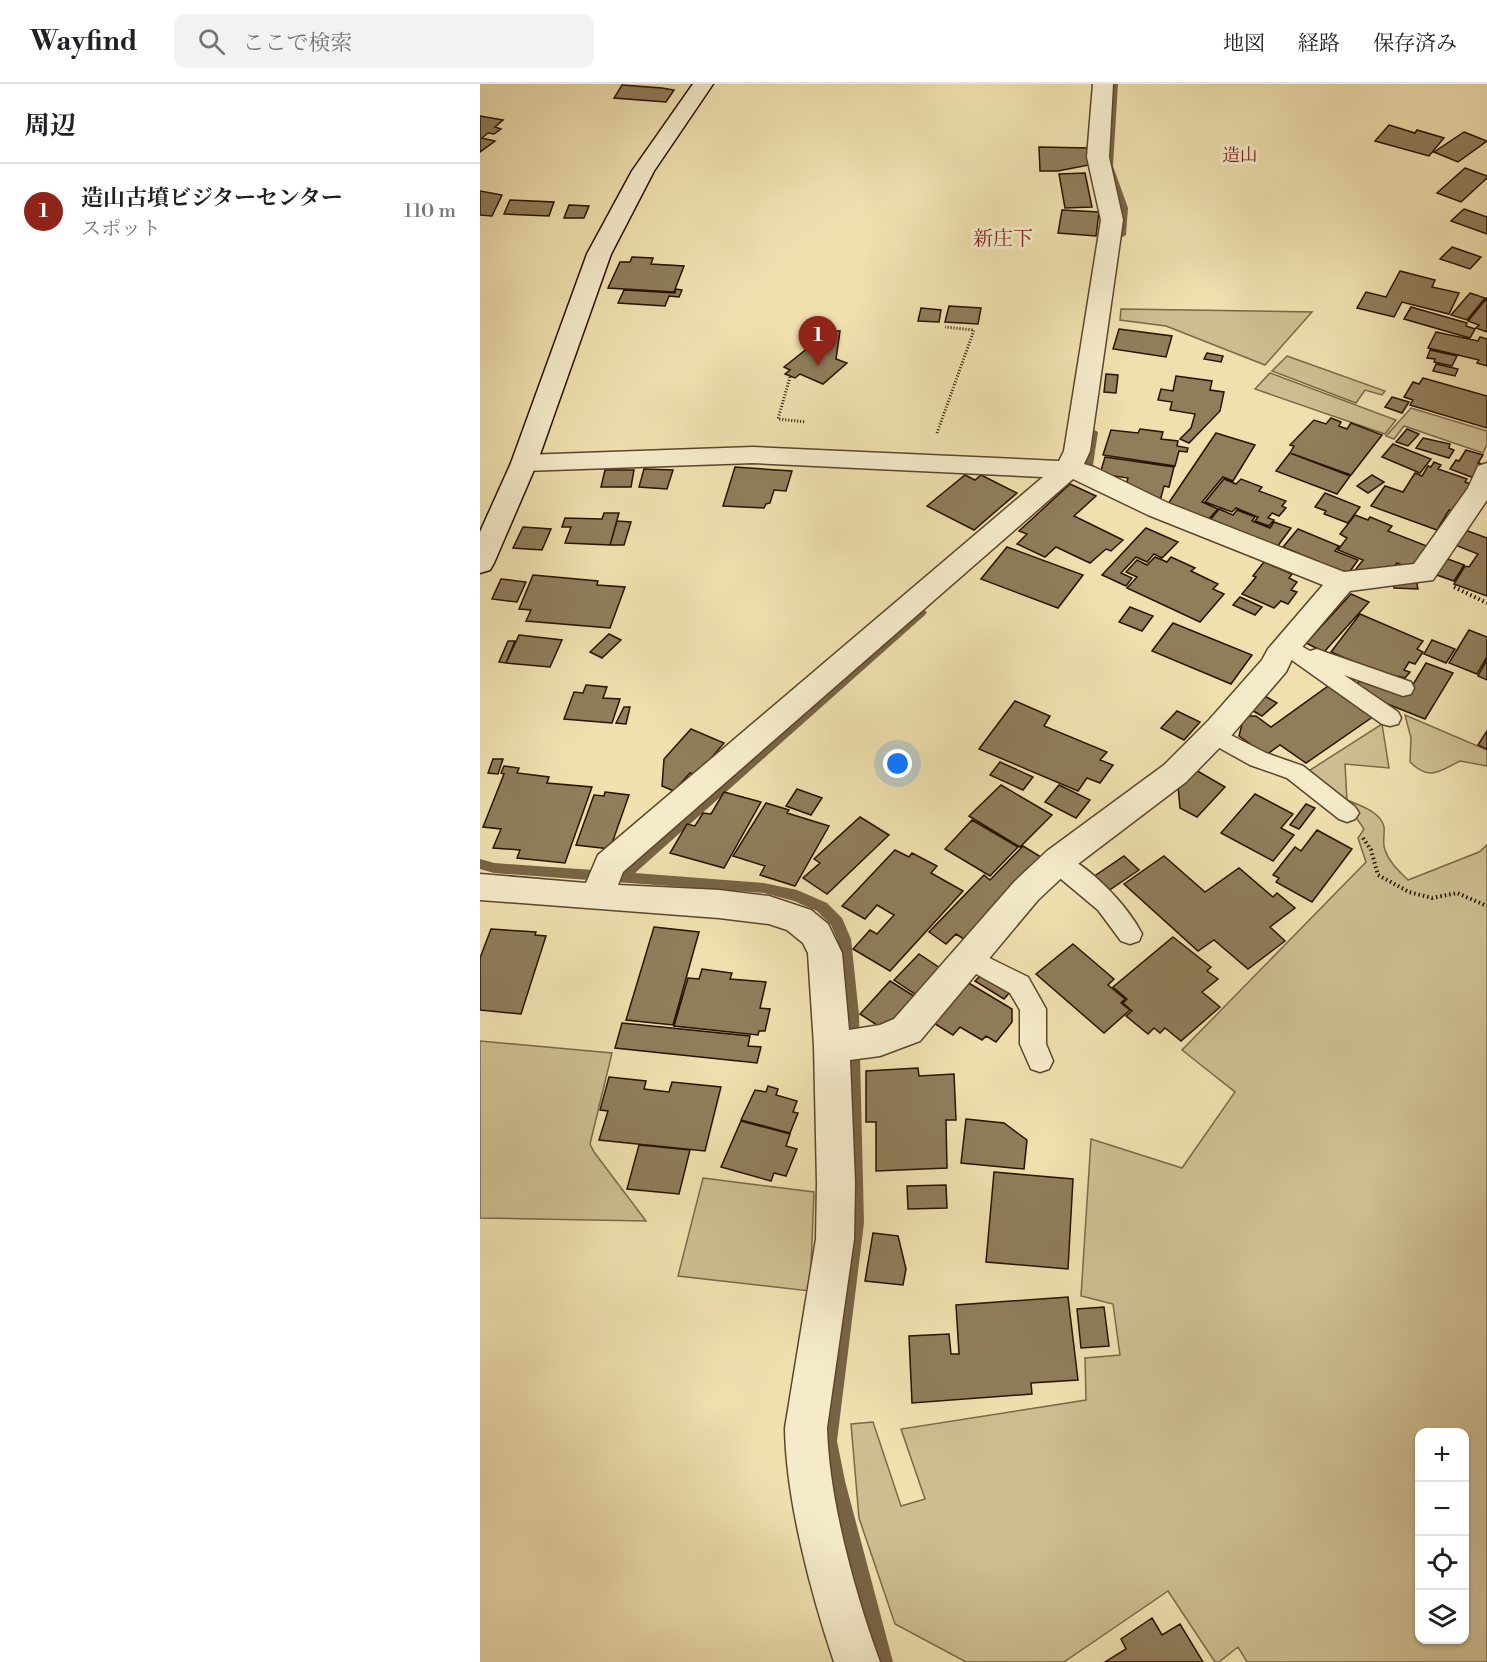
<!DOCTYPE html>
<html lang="ja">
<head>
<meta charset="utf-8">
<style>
  :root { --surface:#fff; --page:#f2f2f2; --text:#202124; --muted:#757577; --line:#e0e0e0; --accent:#8f2418 }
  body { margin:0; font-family:"Libre Bodoni","Noto Serif JP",serif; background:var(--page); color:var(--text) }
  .controls { position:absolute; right:18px; bottom:18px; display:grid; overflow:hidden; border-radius:12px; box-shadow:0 2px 4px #0004 }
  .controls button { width:54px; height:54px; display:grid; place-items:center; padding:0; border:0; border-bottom:2px solid var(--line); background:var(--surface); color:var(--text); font:30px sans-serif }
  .you { position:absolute; left:418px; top:680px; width:21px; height:21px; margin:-15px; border:4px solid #fff; border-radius:50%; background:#1a73e8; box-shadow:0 0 0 9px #1a73e833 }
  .badge { display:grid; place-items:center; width:39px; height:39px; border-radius:50%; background:var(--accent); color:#fff; font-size:20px; font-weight:700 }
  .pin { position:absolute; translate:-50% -50px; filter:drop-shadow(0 2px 3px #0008) }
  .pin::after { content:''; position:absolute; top:32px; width:21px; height:18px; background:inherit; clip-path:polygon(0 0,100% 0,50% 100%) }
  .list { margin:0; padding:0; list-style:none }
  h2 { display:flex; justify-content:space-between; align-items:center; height:78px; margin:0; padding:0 24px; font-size:26px }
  h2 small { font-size:20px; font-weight:400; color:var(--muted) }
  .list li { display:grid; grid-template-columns:39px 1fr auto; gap:18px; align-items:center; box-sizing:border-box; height:96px; padding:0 24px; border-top:2px solid var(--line) }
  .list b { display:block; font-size:22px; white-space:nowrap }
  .list p { margin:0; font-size:20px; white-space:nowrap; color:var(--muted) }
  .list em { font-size:20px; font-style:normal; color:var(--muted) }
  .icon { flex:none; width:33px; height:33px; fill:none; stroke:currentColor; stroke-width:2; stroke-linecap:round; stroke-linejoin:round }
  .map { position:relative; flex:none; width:1007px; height:1578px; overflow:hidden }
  header { display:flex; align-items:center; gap:36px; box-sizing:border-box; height:84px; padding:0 30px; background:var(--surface); border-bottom:2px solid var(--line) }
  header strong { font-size:28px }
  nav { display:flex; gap:33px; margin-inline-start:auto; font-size:21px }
  .search { width:420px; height:54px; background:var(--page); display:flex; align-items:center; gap:15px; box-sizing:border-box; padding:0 21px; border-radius:12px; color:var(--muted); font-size:22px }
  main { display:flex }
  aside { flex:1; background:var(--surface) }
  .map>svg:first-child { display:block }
</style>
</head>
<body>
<header>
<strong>Wayfind</strong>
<div class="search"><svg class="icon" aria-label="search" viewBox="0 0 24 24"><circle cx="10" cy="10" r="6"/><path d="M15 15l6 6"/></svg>ここで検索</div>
<nav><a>地図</a><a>経路</a><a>保存済み</a></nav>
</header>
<main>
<aside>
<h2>周辺<small></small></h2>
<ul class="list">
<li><span class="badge">1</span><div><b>造山古墳ビジターセンター</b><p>スポット</p></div><em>110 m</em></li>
</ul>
</aside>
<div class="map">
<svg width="1007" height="1578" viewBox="0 0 1007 1578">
  <rect width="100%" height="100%" fill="#efe0ae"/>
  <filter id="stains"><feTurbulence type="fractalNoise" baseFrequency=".00333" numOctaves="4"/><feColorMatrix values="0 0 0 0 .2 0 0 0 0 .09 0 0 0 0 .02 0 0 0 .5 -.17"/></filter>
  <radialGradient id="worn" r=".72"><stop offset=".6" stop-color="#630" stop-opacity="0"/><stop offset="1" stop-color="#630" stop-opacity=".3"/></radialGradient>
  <path fill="#cdbd90" stroke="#7b6848" stroke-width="1.5" fill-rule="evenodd" d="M 641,225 L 832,228 L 785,281 L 686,242 L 640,236 Z
    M 807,272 L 905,307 L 902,311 L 885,306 L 876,319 L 792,287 Z
    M 790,289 L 916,336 L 905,350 L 775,305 Z
    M 931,324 L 1007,347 L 1007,360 L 1003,369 L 924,342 L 914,355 L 906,352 Z
    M 925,631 L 1007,666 L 1007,682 L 980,677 C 959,688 949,697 930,678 L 931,654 Z
    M 902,640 L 909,684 L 865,680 L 867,716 C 879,721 901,728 904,743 C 905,750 902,759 905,766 C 909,778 919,787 928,796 L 999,768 L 1007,761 L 1007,1578 L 767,1578 L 758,1563 L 739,1578 L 735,1578 L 688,1507 L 584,1578 L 486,1578 L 415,1540 L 379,1434 L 371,1340 L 393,1338 L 421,1422 L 445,1415 L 421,1345 L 606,1316 L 605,1274 L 640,1271 L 633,1220 L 601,1212 L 611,1055 L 702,1084 L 755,1008 L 702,966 L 886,778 L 878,754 L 884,745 L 871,726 L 827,688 ZM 940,1348 L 984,1348 L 984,1556 L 940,1556 Z
    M 0,957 L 132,969 L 110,1060 L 114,1068 L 166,1137 L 0,1134 Z
    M 223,1094 L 334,1108 L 330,1207 L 198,1192 Z"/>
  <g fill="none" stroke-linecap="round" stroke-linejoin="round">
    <path fill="#786445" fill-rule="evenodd" d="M 630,0 L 638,0 L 633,82 L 648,124 L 646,151 L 641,154 L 636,151 L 638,124 L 625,82 Z
      M 613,345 L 618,348 L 613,381 L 599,394 L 591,394 L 591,390 L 603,380 L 608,348 Z
      M 441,524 L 447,528 L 445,531 L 155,789 L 284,799 L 317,806 L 347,819 L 362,834 L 371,855 L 379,931 L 384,1139 L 357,1357 L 365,1397 L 413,1578 L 395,1578 L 347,1397 L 339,1357 L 368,1139 L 365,931 L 357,855 L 351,841 L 337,827 L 314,817 L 284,809 L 14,789 L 0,785 L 0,775 L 14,779 L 142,788 L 146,779 L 437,525 Z"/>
  </g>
  <path fill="#907d5a" stroke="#291200" stroke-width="1.5" d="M 142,1 L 182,4 L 194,6 L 186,18 L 134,14 Z
    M 0,32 L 23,36 L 15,43 L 21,45 L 14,50 L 8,49 L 2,54 L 15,57 L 0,68 Z
    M 909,41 L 935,49 L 937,46 L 964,54 L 949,72 L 895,57 Z
    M 984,48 L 1007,57 L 978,78 L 954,68 Z
    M 559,63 L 609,64 L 609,81 L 578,87 L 560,87 Z
    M 985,84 L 1007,92 L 1007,94 L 981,118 L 957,109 Z
    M 605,89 L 612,123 L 585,124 L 579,90 Z
    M 0,107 L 22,111 L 12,132 L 0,131 Z
    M 30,116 L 74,118 L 69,132 L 24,130 Z
    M 89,121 L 109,122 L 104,134 L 84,134 Z
    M 984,125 L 1007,133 L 1007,150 L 971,137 Z
    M 582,126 L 619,128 L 616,152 L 578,149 Z
    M 972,163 L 1001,173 L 990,185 L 960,175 Z
    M 152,173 L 173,174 L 171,180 L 204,182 L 194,208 L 128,204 L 140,178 L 150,178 Z
    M 920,187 L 955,196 L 952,203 L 979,209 L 969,230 L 922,218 L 914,233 L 877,224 L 886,208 L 906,213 Z
    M 196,205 L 202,206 L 199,213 L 189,212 L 185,222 L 138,219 L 144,206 L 195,209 Z
    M 990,209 L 1005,214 L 987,236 L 971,231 Z
    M 1007,214 L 1007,248 L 996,244 L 999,241 L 988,237 Z
    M 469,222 L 501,224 L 498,240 L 465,238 Z
    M 931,223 L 987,239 L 986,242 L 995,245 L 990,254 L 924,235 Z
    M 441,224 L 461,226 L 459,238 L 438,237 Z
    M 332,241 L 349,241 L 348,247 L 360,247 L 356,275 L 367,279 L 343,300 L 320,290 L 315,294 L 305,290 L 310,286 L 304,283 L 329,263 Z
    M 639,245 L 692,252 L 686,273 L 633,265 Z
    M 956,248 L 998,257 L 1000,253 L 1007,255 L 1007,282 L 997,279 L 999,276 L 948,264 Z
    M 950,266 L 977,272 L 972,282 L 954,278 L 955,275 L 947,274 Z
    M 727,269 L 743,272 L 741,278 L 724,275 Z
    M 956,280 L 978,285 L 975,292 L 953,287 Z
    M 626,290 L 638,291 L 636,309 L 624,308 Z
    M 696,292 L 732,297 L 730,306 L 744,308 L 740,327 L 709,359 L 700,355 L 711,344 L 715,330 L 690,326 L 692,318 L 678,316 L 681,305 L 693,307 Z
    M 943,294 L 1007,312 L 1007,344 L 930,321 L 933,316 L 924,313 L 933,298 L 939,300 Z
    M 912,313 L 929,318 L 922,329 L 905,323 Z
    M 851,334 L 861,338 L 859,342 L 867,345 L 871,339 L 902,351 L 871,391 L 810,369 L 814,362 L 810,361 L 834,336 L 846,340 Z
    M 660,345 L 683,348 L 681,355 L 698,357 L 697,362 L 708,364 L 707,368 L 699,367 L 695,382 L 623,371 L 631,346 L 658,349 Z
    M 927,345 L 939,350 L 928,362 L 916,358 Z
    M 736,349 L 775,361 L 753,397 L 743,393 L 722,418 L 738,425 L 728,436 L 688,420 Z
    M 943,354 L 970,360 L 969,364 L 974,366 L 969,374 L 936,364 Z
    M 913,360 L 951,375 L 940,389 L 902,373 Z
    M 986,366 L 1003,371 L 998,379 L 1003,380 L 994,394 L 970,385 L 976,376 L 979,377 Z
    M 810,369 L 870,392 L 857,410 L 796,387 Z
    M 625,373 L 694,383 L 689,403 L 684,402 L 680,417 L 646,401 L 648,394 L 620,390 Z
    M 954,378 L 961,381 L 958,385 L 987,395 L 985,398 L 997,402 L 979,430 L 969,426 L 957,446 L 891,422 L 905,402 L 923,408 L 935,389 L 942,392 L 948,382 L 951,383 Z
    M 255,383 L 312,387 L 306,407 L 294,406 L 290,419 L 286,420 L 284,424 L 243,422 Z
    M 164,385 L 193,386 L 187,405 L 159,403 Z
    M 125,386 L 154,386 L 151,403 L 121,403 Z
    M 485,391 L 495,396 L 501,391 L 537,409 L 494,446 L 447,422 Z
    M 892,391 L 904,398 L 888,409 L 877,402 Z
    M 744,395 L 756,400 L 761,395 L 782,403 L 779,407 L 806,417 L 802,422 L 806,424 L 799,432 L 792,429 L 788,434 L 794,436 L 789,442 L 775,437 L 778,433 L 756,424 L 752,428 L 725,418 Z
    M 590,400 L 616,412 L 594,432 L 643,456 L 631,467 L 626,465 L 610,479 L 576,463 L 565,473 L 537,460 L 547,450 L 539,447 Z
    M 845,409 L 880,423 L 868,439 L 844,430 L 846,427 L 835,423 Z
    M 739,425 L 753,431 L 757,426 L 775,433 L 772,437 L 790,444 L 794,438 L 811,444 L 797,463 L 730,436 Z
    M 124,429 L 139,429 L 130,461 L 85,459 L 91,443 L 82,443 L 85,434 L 122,435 Z
    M 875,431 L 888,436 L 890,433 L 912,442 L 908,447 L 952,464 L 938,483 L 931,480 L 929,484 L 917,479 L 911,487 L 872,490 L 883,476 L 858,466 L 867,454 L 860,450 Z
    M 137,437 L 151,438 L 144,461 L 130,461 Z
    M 43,443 L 71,445 L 62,466 L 33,464 Z
    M 666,444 L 698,458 L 682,474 L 674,470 L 667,478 L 656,473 L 641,489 L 652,494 L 646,502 L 622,491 Z
    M 818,445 L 859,462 L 855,467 L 878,476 L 868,490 L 803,463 Z
    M 985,446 L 1007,454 L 1007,512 L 974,500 L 985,482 L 989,483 L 998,470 L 975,461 Z
    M 527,463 L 603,491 L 578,524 L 501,495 Z
    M 675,473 L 687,478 L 691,473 L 715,484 L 711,487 L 738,500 L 733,505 L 744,510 L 720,538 L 647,504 L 657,493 L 646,488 L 657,476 L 667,481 Z
    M 965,474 L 984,481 L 974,497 L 954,490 Z
    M 784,478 L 812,490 L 809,494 L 817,498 L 811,506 L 817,508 L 808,520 L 801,517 L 794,524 L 762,510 L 776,493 L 773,492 Z
    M 53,491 L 118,497 L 117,501 L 145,503 L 130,544 L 46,537 L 51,526 L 39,525 Z
    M 21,495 L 46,498 L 37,518 L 12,515 Z
    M 912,495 L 936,496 L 938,505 L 914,504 Z
    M 871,510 L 889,518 L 844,568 L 826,559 Z
    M 760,513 L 782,523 L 775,531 L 753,521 Z
    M 650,523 L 673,532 L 662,547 L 639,538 Z
    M 880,530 L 943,557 L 937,565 L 943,568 L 935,580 L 929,578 L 924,586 L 930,588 L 925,594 L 918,592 L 915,596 L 851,568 Z
    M 693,539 L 772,571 L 751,600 L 672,567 Z
    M 989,546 L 1007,553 L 1007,573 L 997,590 L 969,579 Z
    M 129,550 L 141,556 L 122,574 L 110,568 Z
    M 39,551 L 82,556 L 70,583 L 26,579 Z
    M 952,556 L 975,565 L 966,579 L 944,570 Z
    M 28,557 L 35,557 L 26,579 L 19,578 Z
    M 1007,576 L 1007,596 L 998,592 Z
    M 946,579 L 973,589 L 945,635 L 900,617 L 877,600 L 884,590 L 928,609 Z
    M 851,600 L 894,632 L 826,679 L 800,661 L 786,671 L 759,652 L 764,632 L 776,632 L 791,643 Z
    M 106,601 L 127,603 L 123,614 L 140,615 L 132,639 L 84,635 L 94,608 L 103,609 Z
    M 783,611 L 797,619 L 782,632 L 768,624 Z
    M 535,617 L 570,632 L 564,642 L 627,668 L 620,676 L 633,681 L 620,699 L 607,694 L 598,707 L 499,665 Z
    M 144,623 L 150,623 L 146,640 L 136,639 Z
    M 697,627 L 720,638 L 704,656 L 681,644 Z
    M 211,645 L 244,659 L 216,692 L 210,689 L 194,707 L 182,702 L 184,675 Z
    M 1007,647 L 1007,665 L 998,661 Z
    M 13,675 L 23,675 L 18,690 L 8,689 Z
    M 520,678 L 553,693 L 543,706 L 510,691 Z
    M 24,682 L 39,684 L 37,689 L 69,693 L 67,699 L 112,703 L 85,779 L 37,774 L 40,766 L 13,764 L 21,745 L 3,743 L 24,690 L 21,689 Z
    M 714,685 L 745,703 L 717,733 L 700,724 L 698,702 Z
    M 521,701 L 572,731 L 540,763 L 489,732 Z
    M 579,701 L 610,716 L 596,734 L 565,718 Z
    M 317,705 L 342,714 L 331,731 L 306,722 Z
    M 125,708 L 149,711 L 130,765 L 96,761 L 114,711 L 124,712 Z
    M 244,708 L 281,718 L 244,784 L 190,769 L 207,740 L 215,742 L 223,729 L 231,730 Z
    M 775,710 L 813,730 L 801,744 L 814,751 L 793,777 L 741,749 Z
    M 286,719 L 309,726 L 307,729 L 349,742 L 315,802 L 280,791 L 285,782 L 253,772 Z
    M 826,720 L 835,724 L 819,745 L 810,741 Z
    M 380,733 L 409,751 L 347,810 L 323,794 L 340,779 L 334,775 Z
    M 492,736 L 538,763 L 510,792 L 465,765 Z
    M 837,746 L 872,765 L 832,818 L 796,798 L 799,794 L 793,791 L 815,763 L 821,767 Z
    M 543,762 L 564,775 L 487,857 L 476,850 L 466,860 L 449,848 L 504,791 L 510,796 Z
    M 415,766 L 429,773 L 432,769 L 457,782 L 451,789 L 483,807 L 410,887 L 373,865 L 390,846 L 397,850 L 414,831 L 397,821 L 385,835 L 362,822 Z
    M 644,772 L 659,786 L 628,807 L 613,793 Z
    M 684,772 L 725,808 L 759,784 L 793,813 L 797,809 L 815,824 L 790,843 L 805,857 L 768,885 L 734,856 L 718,867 L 644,800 Z
    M 174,843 L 219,848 L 193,941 L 146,936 Z
    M 11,845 L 56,848 L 55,851 L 66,852 L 41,930 L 0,926 L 0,874 Z
    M 693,853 L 731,883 L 727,887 L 738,895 L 722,908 L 740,923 L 701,957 L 685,944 L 680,949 L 674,944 L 668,950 L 646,932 L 652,927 L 643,919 L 647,915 L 633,903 Z
    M 593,860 L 634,895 L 628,901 L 645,915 L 641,919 L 650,926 L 624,949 L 556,890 Z
    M 439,870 L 466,888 L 441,914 L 414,896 Z
    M 222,885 L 252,889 L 250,895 L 286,898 L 280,924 L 290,925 L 285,947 L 279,947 L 278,951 L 194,942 L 208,894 L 219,895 Z
    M 502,890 L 531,907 L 524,915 L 495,897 Z
    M 410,897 L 437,914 L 411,943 L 403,945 L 380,930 Z
    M 487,898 L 532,925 L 532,938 L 516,958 L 506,952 L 502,956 L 480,943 L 473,951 L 452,938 Z
    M 142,939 L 270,952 L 268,962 L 281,963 L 277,979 L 135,964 Z
    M 438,984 L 439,992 L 474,990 L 476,1036 L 466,1036 L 467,1084 L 396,1087 L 396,1038 L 386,1038 L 386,987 Z
    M 129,993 L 166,997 L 164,1005 L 189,1008 L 192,998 L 241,1003 L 225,1067 L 119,1056 L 128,1027 L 120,1026 Z
    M 288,1002 L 298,1005 L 296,1011 L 317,1017 L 313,1028 L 318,1029 L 310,1049 L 261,1036 L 275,1006 L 286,1008 Z
    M 486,1035 L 524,1039 L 547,1056 L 544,1085 L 481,1079 Z
    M 261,1037 L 310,1050 L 306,1062 L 317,1065 L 306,1092 L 294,1089 L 291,1097 L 241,1083 Z
    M 159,1061 L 210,1066 L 199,1110 L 147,1105 Z
    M 514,1088 L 593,1095 L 588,1185 L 506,1178 Z
    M 466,1101 L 467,1124 L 428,1125 L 427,1102 Z
    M 393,1149 L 418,1152 L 426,1185 L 423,1201 L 385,1197 Z
    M 588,1213 L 598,1296 L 551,1299 L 552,1310 L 432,1319 L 429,1252 L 469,1250 L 471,1270 L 479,1270 L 476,1221 Z
    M 624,1223 L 629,1262 L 601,1264 L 597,1225 Z
    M 672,1534 L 682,1551 L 700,1540 L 723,1578 L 625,1578 L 646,1565 L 641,1555 Z"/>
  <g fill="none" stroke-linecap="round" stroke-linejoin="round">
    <g stroke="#5a462c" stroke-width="3">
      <path id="lane" d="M 807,554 L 830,567 L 837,565 L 845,568 L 931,598 L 934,604 L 931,610 L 923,612 L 864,591 L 918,628 L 921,634 L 918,640 L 910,642 L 902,640 L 799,567 L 796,562 L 799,557 Z
        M 735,643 L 786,669 L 823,682 L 875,723 L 879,729 L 875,735 L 867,738 L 859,735 L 807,694 L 770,681 L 727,657 L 724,651 L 727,645 Z
        M 577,769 C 607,778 648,822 662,850 L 659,857 L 650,860 L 641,857 L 618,826 L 569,785 L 565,778 L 569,771 Z
        M 489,864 L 548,893 L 566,925 L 566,960 L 573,977 L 569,985 L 560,988 L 551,985 L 540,960 L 540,926 L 530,909 L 480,881 L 477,874 L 480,867 Z"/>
    </g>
    <g stroke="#5a462c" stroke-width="3">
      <path id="street" d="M 613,0 L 633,0 L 629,73 L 643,136 L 610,367 L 604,380 L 614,383 L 688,419 L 864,488 L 934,480 L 988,404 L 998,382 L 1007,379 L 1007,416 L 953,496 L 870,507 L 812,575 L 806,588 L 751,652 L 706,698 L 590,786 L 558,816 L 440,957 L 400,972 L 370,976 L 375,1099 L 374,1155 L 347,1344 C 349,1416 375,1510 400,1578 L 354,1578 C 331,1510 306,1416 305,1344 L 336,1155 L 337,1099 L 334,962 L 328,869 L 323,859 L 307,846 L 289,840 L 239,834 L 0,816 L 0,790 L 106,799 L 118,771 L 563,393 L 273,379 L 44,387 L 35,385 L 31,379 L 35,373 L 44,371 L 273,363 L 579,377 L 584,367 L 621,136 L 607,73 ZM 593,395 L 668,431 L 843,501 L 788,565 L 782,576 L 729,636 L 684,681 L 567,767 L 535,797 L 414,935 L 400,941 L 369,946 L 362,869 L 348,840 L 331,826 L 289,812 L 239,806 L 138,801 L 143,788 Z"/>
    </g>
    <g stroke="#291200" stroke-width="3">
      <path id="secondary" d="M 213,0 L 233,0 L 174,87 L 131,170 L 57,379 L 14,479 L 10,486 L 0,489 L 0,448 L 31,379 L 107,170 L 152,87 Z"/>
    </g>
    <path stroke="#291200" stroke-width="3" stroke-dasharray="1 2" stroke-linecap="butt" d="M 310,293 L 298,335 L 326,338
      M 457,349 L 494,246 L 465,243"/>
    <path stroke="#291200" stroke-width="4" stroke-dasharray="1.5 3" stroke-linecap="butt" d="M 974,503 L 1007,519
      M 883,754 L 891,766 L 898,791 L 929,808 L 952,814 L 977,809 L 1007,822"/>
    <use href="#lane" fill="#f5ebca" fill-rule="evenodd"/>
    <use href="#street" fill="#f5ebca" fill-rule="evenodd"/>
    <use href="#secondary" fill="#f5ebca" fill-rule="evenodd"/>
  </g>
  <g text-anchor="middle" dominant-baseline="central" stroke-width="6" stroke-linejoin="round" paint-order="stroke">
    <g font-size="18" fill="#7a1f14" stroke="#f5ebca">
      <text x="760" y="71">造山</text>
    </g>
    <g font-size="20" fill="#7a1f14" stroke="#f5ebca">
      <text x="523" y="155">新庄下</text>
    </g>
  </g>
  <rect width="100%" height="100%" filter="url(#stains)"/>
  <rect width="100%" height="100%" fill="url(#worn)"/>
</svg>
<div class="controls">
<button>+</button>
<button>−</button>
<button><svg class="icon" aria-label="locate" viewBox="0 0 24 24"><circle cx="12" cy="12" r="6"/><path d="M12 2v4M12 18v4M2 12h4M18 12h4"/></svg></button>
<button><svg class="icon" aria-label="layers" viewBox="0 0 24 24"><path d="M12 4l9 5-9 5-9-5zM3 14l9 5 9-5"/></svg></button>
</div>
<div class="you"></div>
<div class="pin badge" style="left:338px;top:282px">1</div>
</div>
</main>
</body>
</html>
